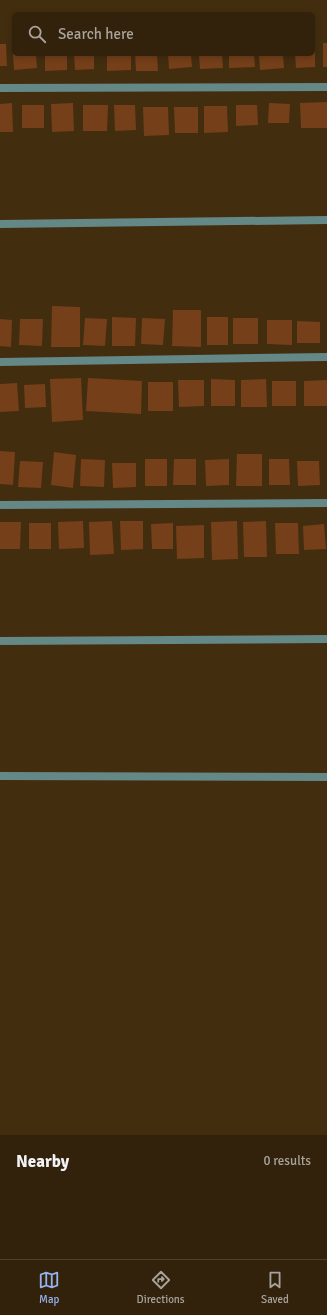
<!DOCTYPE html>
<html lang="en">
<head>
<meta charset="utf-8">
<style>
  :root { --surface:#32220b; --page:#3a2a14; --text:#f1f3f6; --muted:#a8a49d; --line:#4d3f2c; --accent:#95b2f1 }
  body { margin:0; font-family:Signika,sans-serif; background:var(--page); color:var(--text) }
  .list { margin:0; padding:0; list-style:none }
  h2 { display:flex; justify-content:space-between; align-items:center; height:52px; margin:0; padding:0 16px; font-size:17px }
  h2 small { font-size:13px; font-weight:400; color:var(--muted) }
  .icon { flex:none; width:22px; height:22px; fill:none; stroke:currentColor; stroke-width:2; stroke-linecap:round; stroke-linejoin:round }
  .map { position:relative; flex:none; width:327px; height:1135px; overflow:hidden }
  .search { position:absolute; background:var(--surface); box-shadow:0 2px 6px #0003; left:12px; right:12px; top:12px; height:44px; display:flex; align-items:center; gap:10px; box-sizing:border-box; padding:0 14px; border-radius:6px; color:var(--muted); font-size:15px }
  .sheet { height:124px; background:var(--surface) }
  nav { display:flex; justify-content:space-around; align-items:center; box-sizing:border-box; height:56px; border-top:1px solid var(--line); background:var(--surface); font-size:11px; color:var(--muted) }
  nav a { display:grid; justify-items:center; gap:2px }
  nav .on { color:var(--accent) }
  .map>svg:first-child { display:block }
</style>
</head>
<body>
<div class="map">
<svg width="327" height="1135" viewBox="0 0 327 1135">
  <rect width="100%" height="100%" fill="#432d0f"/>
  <path fill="#753f1a" d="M 313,43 L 315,43 L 315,67 L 296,68 L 295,54 L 313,54 Z
    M 323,43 L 327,43 L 327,67 L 323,67 Z
    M 0,44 L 6,44 L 7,66 L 0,66 Z
    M 13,54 L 36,54 L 37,68 L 14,70 Z
    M 45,54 L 67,54 L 67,70 L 45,71 Z
    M 74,54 L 94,54 L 94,69 L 75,70 Z
    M 107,54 L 131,54 L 131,70 L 107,71 Z
    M 135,54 L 157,54 L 158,71 L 136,71 Z
    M 168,54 L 191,54 L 192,67 L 169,69 Z
    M 199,54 L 222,54 L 223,68 L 200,69 Z
    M 229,54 L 254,54 L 255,67 L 229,68 Z
    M 259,54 L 283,54 L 284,68 L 260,70 Z
    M 327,102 L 327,128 L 301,128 L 300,103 Z
    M 12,103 L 13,132 L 0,132 L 0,104 Z
    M 73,103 L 74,131 L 52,132 L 51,104 Z
    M 269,103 L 290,104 L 289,123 L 268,123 Z
    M 22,105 L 44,105 L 44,128 L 22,128 Z
    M 83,105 L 108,105 L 107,131 L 83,131 Z
    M 114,105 L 135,105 L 136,130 L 115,131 Z
    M 236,105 L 257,105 L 258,125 L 236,126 Z
    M 204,106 L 227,106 L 228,132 L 204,133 Z
    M 143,107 L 168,107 L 169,135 L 144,136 Z
    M 174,107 L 198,107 L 198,133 L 175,133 Z
    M 52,306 L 80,307 L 80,347 L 51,347 Z
    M 173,310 L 201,310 L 201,347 L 172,346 Z
    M 112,317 L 136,318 L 135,346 L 112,346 Z
    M 207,317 L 228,317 L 228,345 L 207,345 Z
    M 85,318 L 107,319 L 105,346 L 83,345 Z
    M 142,318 L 165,319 L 163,345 L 141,344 Z
    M 233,318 L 258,318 L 258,344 L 233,344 Z
    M 0,319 L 12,320 L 11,347 L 0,346 Z
    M 20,319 L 43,319 L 42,346 L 19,345 Z
    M 267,320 L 292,320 L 292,345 L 267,344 Z
    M 297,321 L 320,322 L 320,343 L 297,343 Z
    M 81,378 L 83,420 L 52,422 L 50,379 Z
    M 88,378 L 142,381 L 141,414 L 86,411 Z
    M 211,379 L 235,380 L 235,406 L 211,406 Z
    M 266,379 L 267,407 L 241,407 L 241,380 Z
    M 178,380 L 204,380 L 204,406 L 179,407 Z
    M 327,380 L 327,406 L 304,406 L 304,381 Z
    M 272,381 L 296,381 L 296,406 L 272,406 Z
    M 148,382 L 173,382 L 173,411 L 148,411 Z
    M 17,383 L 19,411 L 0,412 L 0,384 Z
    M 45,384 L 46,407 L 25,408 L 24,385 Z
    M 0,451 L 15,452 L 13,485 L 0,484 Z
    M 54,452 L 76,455 L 73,488 L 51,485 Z
    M 237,454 L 262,454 L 262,486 L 236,486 Z
    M 81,459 L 105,460 L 104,487 L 80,486 Z
    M 145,459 L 167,459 L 167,486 L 145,486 Z
    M 174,459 L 196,459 L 196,485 L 173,485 Z
    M 229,459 L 229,485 L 206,486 L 205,460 Z
    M 269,459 L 289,459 L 290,485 L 269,485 Z
    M 20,461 L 43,462 L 41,488 L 18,487 Z
    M 297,461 L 319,461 L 320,485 L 298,486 Z
    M 112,463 L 136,463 L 136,487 L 113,488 Z
    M 83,521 L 84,548 L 59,549 L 58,522 Z
    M 112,521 L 114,554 L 90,555 L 89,522 Z
    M 120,521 L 143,521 L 143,549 L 121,550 Z
    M 237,521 L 238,559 L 212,560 L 211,522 Z
    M 266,521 L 267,557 L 244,557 L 243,522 Z
    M 0,522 L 21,522 L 20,549 L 0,549 Z
    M 29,523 L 51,523 L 51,549 L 29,549 Z
    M 173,523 L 173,549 L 152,549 L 151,524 Z
    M 275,523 L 298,523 L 299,554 L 276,554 Z
    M 324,524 L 326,549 L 304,550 L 303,526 Z
    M 204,525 L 204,558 L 177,559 L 176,526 Z"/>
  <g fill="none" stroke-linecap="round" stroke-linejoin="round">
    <path stroke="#648886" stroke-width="8" d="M 0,88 L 327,87
      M 0,224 L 327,220
      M 0,362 L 327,357
      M 0,505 L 327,503
      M 0,641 L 327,639
      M 0,776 L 327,777"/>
  </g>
</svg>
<div class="search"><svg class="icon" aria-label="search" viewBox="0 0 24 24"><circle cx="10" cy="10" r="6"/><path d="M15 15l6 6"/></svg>Search here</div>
</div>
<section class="sheet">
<h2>Nearby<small>0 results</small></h2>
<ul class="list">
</ul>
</section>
<nav>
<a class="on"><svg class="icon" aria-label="map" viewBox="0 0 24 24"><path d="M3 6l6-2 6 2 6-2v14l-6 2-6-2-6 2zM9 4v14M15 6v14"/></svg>Map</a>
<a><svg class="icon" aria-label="directions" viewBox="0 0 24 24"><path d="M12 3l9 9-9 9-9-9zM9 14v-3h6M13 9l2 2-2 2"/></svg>Directions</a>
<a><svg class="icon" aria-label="saved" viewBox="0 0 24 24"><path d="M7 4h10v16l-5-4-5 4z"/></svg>Saved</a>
</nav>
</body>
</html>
